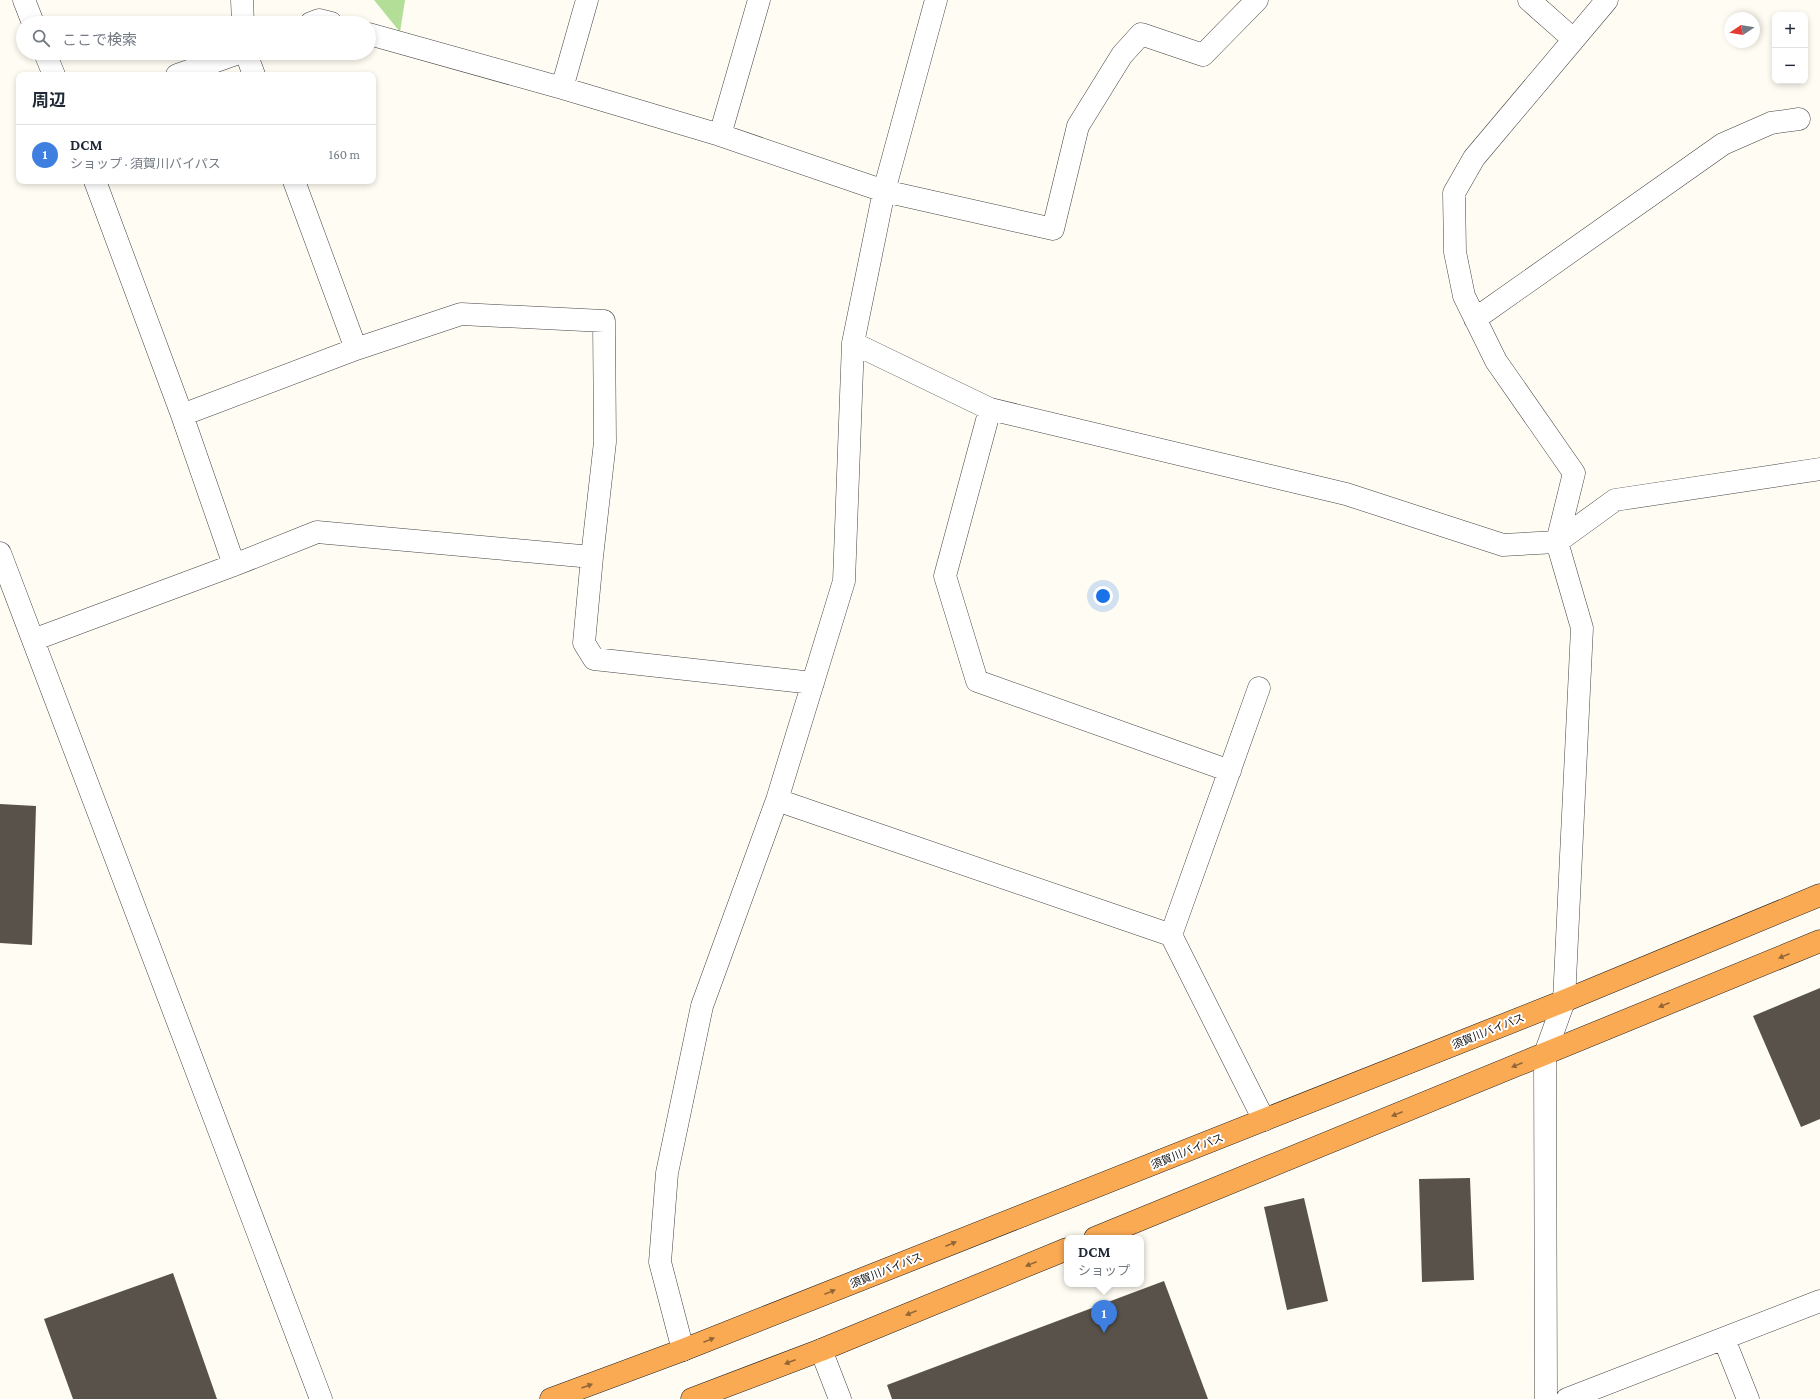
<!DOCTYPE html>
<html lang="ja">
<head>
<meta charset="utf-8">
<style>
  :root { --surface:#fff; --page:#f2f2f3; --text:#1f2937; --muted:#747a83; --line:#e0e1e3; --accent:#db2777 }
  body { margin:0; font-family:"Crimson Pro","Noto Sans JP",serif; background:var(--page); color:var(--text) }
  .controls { position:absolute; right:12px; top:12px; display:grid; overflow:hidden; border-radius:8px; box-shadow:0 2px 6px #0003 }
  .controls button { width:36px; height:36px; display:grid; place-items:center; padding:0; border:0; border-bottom:1px solid var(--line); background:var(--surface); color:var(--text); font:20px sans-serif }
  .compass { position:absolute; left:1724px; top:12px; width:36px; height:36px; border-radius:50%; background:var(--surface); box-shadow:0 2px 6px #0003; rotate:258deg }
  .you { position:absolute; left:1103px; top:596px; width:14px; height:14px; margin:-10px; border:3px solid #fff; border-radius:50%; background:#1a73e8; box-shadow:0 0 0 6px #1a73e833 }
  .badge { display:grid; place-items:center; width:26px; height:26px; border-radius:50%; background:var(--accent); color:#fff; font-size:13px; font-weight:700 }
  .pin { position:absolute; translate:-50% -33px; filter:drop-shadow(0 1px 2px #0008) }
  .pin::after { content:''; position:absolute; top:21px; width:14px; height:12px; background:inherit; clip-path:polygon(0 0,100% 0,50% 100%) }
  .popup { position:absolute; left:1064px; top:1235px; width:80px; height:52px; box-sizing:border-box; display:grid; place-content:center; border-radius:8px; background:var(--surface); filter:drop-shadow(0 1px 3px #0005); font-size:13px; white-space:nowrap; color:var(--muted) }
  .popup b { font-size:15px; color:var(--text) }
  .popup::after { content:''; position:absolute; left:50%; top:100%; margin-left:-8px; border:8px solid transparent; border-top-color:var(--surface) }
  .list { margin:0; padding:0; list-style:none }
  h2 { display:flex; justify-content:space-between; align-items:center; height:52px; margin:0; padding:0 16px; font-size:17px }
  h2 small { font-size:13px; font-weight:400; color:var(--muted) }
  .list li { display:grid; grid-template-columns:26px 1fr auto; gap:12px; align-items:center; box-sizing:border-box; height:60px; padding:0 16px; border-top:1px solid var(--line) }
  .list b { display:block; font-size:15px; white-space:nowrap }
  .list p { margin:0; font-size:13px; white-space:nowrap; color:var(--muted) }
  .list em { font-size:13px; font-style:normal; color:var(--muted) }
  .icon { flex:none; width:22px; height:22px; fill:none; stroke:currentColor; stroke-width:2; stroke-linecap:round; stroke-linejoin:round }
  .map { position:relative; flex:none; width:1820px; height:1399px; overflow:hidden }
  .search { position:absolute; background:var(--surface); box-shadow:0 2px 6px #0003; left:16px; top:16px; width:360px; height:44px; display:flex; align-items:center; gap:10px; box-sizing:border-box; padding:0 14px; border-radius:22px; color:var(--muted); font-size:15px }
  .panel { position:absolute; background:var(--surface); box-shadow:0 2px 6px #0003; left:16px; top:72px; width:360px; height:112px; border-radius:8px }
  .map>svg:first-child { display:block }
</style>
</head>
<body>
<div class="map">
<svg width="1820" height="1399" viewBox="0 0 1820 1399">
  <rect width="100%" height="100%" fill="#fffdf3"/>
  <path fill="#b3de98" d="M 374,0 L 405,0 L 400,32 Z"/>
  <path fill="#59524b" d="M 0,804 L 36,806 L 32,945 L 0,943 Z
    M 1820,988 L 1820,1119 L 1801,1127 L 1753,1016 Z
    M 1470,1178 L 1474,1280 L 1422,1282 L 1419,1179 Z
    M 1304,1198 L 1328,1301 L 1287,1310 L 1264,1207 Z
    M 173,1273 L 217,1399 L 73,1399 L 44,1319 Z
    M 1164,1281 L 1208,1399 L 892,1399 L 887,1385 Z"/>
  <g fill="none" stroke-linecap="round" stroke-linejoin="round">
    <g stroke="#434343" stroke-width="23">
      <path id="minor" d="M 24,0 L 33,23
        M 242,0 L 243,23
        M 1529,0 L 1573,39
        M 311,23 L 319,20 L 331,23
        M 369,34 L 562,88 L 720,135 L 884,191 L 1053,229 L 1078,126 L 1122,55 L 1141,34 L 1203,55 L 1257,0
        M 45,53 L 54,75
        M 246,53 L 254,75
        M 177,75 L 239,53
        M 562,88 L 587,0
        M 720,135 L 759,0
        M 95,181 L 182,415 L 234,565
        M 1475,319 L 1723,144 L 1771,123 L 1799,119
        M 853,343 L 990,409 L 1346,494 L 1503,545 L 1557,542 L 1615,500 L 1820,469
        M 356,349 L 461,314 L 604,321 L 605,442 L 592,557
        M 990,409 L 945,576 L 977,681 L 1230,771
        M 182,415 L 356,349 L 294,181
        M 0,553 L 321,1399
        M 33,640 L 234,565 L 317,532 L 592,557 L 584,643 L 594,659 L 813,683
        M 777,800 L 1171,935 L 1264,1120
        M 1171,935 L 1259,688
        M 1724,1339 L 1748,1399
        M 683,1350 L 660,1262 L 667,1173 L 702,1006 L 777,800 L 844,581 L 853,343 L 884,191 L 936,0
        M 821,1350 L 840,1399
        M 1546,1399 L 1545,1054 L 1564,1001 L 1582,628 L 1557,542 L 1574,473 L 1496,361 L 1464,296 L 1455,252 L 1454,193 L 1474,158 L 1607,0
        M 1567,1399 L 1820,1301"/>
    </g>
    <g stroke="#212121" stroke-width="23">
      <path id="highway" d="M 1095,1238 L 1820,941
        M 551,1399 L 683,1350 L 1564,1001 L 1820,895
        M 692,1399 L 821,1350 L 1067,1249"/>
    </g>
    <use href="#minor" stroke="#fff" stroke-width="22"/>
    <use href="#highway" stroke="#fbaa54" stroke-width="22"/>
  </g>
  <defs><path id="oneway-solid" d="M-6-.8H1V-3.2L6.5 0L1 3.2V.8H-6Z"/></defs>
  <g fill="#916535">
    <use href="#oneway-solid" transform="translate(1784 956) rotate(158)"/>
    <use href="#oneway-solid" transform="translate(1664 1005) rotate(158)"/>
    <use href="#oneway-solid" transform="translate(1517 1065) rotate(158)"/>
    <use href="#oneway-solid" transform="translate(1397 1114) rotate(158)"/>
    <use href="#oneway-solid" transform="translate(951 1244) rotate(-22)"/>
    <use href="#oneway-solid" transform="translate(1031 1264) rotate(158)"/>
    <use href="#oneway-solid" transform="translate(830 1292) rotate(-22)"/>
    <use href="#oneway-solid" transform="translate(911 1313) rotate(158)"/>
    <use href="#oneway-solid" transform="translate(709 1340) rotate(-22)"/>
    <use href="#oneway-solid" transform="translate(790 1362) rotate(159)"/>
    <use href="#oneway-solid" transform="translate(587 1386) rotate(-20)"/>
  </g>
  <g text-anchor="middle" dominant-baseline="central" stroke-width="4" stroke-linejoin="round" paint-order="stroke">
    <g font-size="11" fill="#101010" stroke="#fff">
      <text transform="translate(1488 1031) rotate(-22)">須賀川バイパス</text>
      <text transform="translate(1187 1151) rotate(-22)">須賀川バイパス</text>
      <text transform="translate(886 1270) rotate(-22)">須賀川バイパス</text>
    </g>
  </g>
</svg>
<div class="controls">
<button>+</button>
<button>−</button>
</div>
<svg class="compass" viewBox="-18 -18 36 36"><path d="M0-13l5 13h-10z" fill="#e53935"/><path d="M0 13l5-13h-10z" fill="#747a83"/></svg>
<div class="you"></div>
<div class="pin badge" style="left:1104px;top:1333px;background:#3f7fe0">1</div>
<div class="popup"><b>DCM</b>ショップ</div>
<div class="search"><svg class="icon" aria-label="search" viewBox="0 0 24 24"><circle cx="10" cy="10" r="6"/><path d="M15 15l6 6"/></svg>ここで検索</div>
<section class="panel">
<h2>周辺<small></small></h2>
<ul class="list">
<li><span class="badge" style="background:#3f7fe0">1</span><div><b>DCM</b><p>ショップ · 須賀川バイパス</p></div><em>160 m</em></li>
</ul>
</section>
</div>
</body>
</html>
